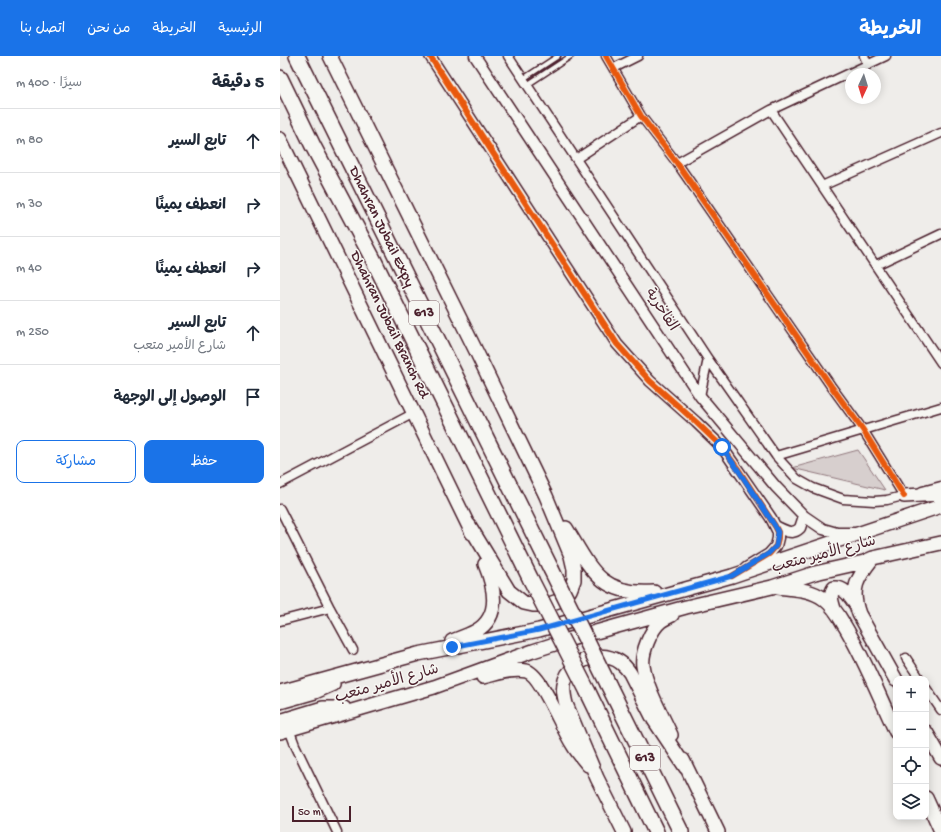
<!DOCTYPE html>
<html lang="ar">
<head>
<meta charset="utf-8">
<style>
  :root { --surface:#fff; --page:#f6f6f7; --text:#1f2937; --muted:#747a83; --line:#e0e1e3; --accent:#1a73e8 }
  body { margin:0; font-family:"Gochi Hand","Playpen Sans Arabic",sans-serif; background:var(--page); color:var(--text); direction:rtl }
  .controls { position:absolute; right:12px; bottom:12px; display:grid; overflow:hidden; border-radius:8px; box-shadow:0 2px 10px #0003 }
  .controls button { width:36px; height:36px; display:grid; place-items:center; padding:0; border:0; border-bottom:1px solid var(--line); background:var(--surface); color:var(--text); font:20px sans-serif }
  .compass { position:absolute; left:565px; top:12px; width:36px; height:36px; border-radius:50%; background:var(--surface); box-shadow:0 2px 10px #0003; rotate:184deg }
  .scale { position:absolute; left:12px; bottom:10px; width:59px; box-sizing:border-box; padding-left:4px; border:2px solid #4a1f2b; border-top:0; font-size:11px; line-height:14px; white-space:nowrap; color:#4a1f2b; -webkit-text-stroke:3px #f6f6f2; paint-order:stroke }
  .stop { position:absolute; width:12px; height:12px; margin:-9px; border:3px solid #1a73e8; border-radius:50%; background:#fff }
  .stop.end { background:#1a73e8; border-color:#fff; box-shadow:0 1px 4px #0008 }
  .list { margin:0; padding:0; list-style:none }
  h2 { display:flex; justify-content:space-between; align-items:center; height:52px; margin:0; padding:0 16px; font-size:17px }
  h2 small { font-size:13px; font-weight:400; color:var(--muted) }
  .list li { display:grid; grid-template-columns:26px 1fr auto; gap:12px; align-items:center; box-sizing:border-box; height:64px; padding:0 16px; border-top:1px solid var(--line) }
  .list b { display:block; font-size:15px; white-space:nowrap }
  .list p { margin:0; font-size:13px; white-space:nowrap; color:var(--muted) }
  .list em { font-size:13px; font-style:normal; color:var(--muted) }
  .actions { display:flex; gap:8px; padding:12px 16px }
  .actions a { flex:1; padding:9px 0; border:1px solid var(--accent); border-radius:8px; text-align:center; font-size:14px; color:var(--accent) }
  .actions .main { background:var(--accent); color:#fff }
  .icon { flex:none; width:22px; height:22px; fill:none; stroke:currentColor; stroke-width:2; stroke-linecap:round; stroke-linejoin:round }
  .map { position:relative; flex:none; width:661px; height:776px; overflow:hidden; direction:ltr }
  header { display:flex; align-items:center; gap:24px; box-sizing:border-box; height:56px; padding:0 20px; background:var(--accent); color:#fff }
  header strong { font-size:19px }
  nav { display:flex; gap:22px; margin-inline-start:auto; font-size:14px }
  main { display:flex }
  aside { flex:1; background:var(--surface) }
  .map>svg:first-child { display:block }
</style>
</head>
<body>
<header>
<strong>الخريطة</strong>
<nav><a>الرئيسية</a><a>الخريطة</a><a>من نحن</a><a>اتصل بنا</a></nav>
</header>
<main>
<div class="map">
<svg width="661" height="776" viewBox="0 0 661 776">
  <rect width="100%" height="100%" fill="#efedea"/>
  <filter id="ink" filterUnits="userSpaceOnUse"><feTurbulence type="fractalNoise" baseFrequency=".025" numOctaves="2"/><feDisplacementMap in="SourceGraphic" scale="8" xChannelSelector="R" yChannelSelector="G"/><feConvolveMatrix kernelMatrix="1 2 1 2 8 2 1 2 1" color-interpolation-filters="sRGB"/></filter>
  <g filter="url(#ink)">
    <path fill="#d7cfce" stroke="#90777c" d="M 578,394 L 605,434 L 512,412 Z"/>
    <g fill="none" stroke-linecap="round" stroke-linejoin="round">
      <g stroke="#4a1f2b" stroke-width="7">
        <path id="service" d="M 243,23 L 278,0
          M 247,29 L 291,0"/>
      </g>
      <g stroke="#4a1f2b" stroke-width="11">
        <path id="minor" d="M 228,0 L 428,303 L 420,340
          M 326,0 L 361,60 L 397,107 L 551,330 L 583,374 L 624,440
          M 584,0 L 588,9
          M 334,12 L 358,0
          M 491,54 L 661,307
          M 296,103 L 361,60
          M 397,107 L 491,54 L 606,0
          M 542,130 L 661,77
          M 596,209 L 661,178
          M 428,303 L 496,400 L 517,423 L 533,432 L 563,443 L 594,445 L 607,444 L 627,439
          M 496,400 L 661,351
          M 0,428 L 134,357
          M 642,435 L 661,430
          M 0,453 L 50,552 L 73,594
          M 0,565 L 50,552
          M 626,602 L 640,623
          M 646,632 L 661,654
          M 9,673 L 15,689 L 57,776"/>
      </g>
      <g stroke="#4a1f2b" stroke-width="13">
        <path id="tertiary" d="M 150,0 L 337,288 L 370,325 L 416,366 L 442,391 L 491,462 L 498,476 L 498,482 L 496,490 L 489,498 L 466,512
          M 195,0 L 420,340 L 496,431 L 524,460 L 543,473 L 557,477 L 573,477
          M 495,470 C 504,474 512,480 520,472 L 524,460"/>
      </g>
      <g stroke="#4a1f2b" stroke-width="16">
        <path id="primary" d="M 50,0 L 197,297 L 266,440 L 291,500 L 294,513 L 294,524 L 290,534 L 284,543 L 266,549 L 253,549 L 244,547 L 229,535 L 189,469
          M 0,83 L 192,477
          M 624,440 L 661,438
          M 286,472 C 311,513 320,540 374,536
          M 592,503 C 577,522 570,533 579,558 L 616,624
          M 498,531 C 513,533 531,533 544,543 C 552,549 558,558 563,567 C 584,601 599,640 616,676
          M 554,553 C 552,546 549,539 554,532 C 565,531 570,541 576,549
          M 172,585 C 180,582 189,579 196,575 C 222,560 214,530 205,508
          M 203,621 C 216,618 232,612 246,615 C 261,617 283,675 293,689 C 297,696 303,703 308,709
          M 0,636 L 138,598 L 259,574 L 452,520 L 661,450
          M 0,646 L 35,636 L 53,628
          M 0,665 L 43,652 L 64,652
          M 0,676 L 154,631 L 253,595 L 287,584 L 406,551 L 492,531 L 535,517 L 584,506 L 593,502 L 661,487
          M 646,676 L 661,702
          M 391,679 C 382,659 366,631 363,610 C 361,597 371,573 381,565 C 384,563 388,561 392,559
          M 403,704 L 438,776
          M 646,742 L 661,775
          M 344,776 L 317,722 L 286,648 C 284,640 282,632 285,624 C 291,607 314,596 331,602 C 340,604 345,610 350,617 L 374,664 L 406,712"/>
      </g>
      <g stroke="#4a1f2b" stroke-width="18">
        <path id="motorway" d="M 17,0 L 271,513
          M 0,22 L 33,90 L 93,203 L 251,524
          M 328,628 L 401,776
          M 308,636 L 376,776"/>
      </g>
      <use href="#service" stroke="#f6f6f2" stroke-width="4"/>
      <use href="#minor" stroke="#f6f6f2" stroke-width="8"/>
      <use href="#tertiary" stroke="#f6f6f2" stroke-width="10"/>
      <use href="#primary" stroke="#f6f6f2" stroke-width="13"/>
      <use href="#motorway" stroke="#f6f6f2" stroke-width="15"/>
      <g stroke="#4a1f2b" stroke-width="18" stroke-linecap="butt">
        <path id="motorway-bridge" d="M 271,513 L 328,628
          M 251,524 L 308,636"/>
      </g>
      <use href="#motorway-bridge" stroke="#f6f6f2" stroke-width="15"/>
      <g stroke="#f6f6f2" stroke-width="8">
        <path id="cycleway" d="M 150,0 L 337,288 L 370,325 L 416,366 L 442,391 L 458,413 L 495,470 L 498,476 L 498,482 L 496,490 L 489,498 L 452,520
          M 326,0 L 361,60 L 397,107 L 551,330 L 583,374 L 624,440"/>
      </g>
      <use href="#cycleway" stroke="#e8590c" stroke-width="6"/>
    </g>
  </g>
  <g fill="none" stroke-linecap="round" stroke-linejoin="round" filter="url(#ink)">
    <path stroke="#1a73e8" stroke-width="5" d="M 172,591 L 259,574 L 452,520 L 488,498 L 496,490 L 498,476 L 495,470 L 458,414 L 442,391"/>
  </g>
  <g text-anchor="middle" dominant-baseline="central" stroke-width="3" stroke-linejoin="round" paint-order="stroke">
    <g fill="#f6f6f2" stroke="#7e6067" stroke-width="1">
      <rect x="129" y="245" width="30" height="24" rx="3"/>
      <rect x="350" y="690" width="30" height="24" rx="3"/>
    </g>
    <g font-size="14" font-weight="bold" fill="#4a1f2b">
      <text x="144" y="257">613</text>
      <text x="365" y="702">613</text>
    </g>
    <g font-size="15" fill="#4a1f2b" stroke="#f6f6f2">
      <text transform="translate(101 171) rotate(64)">Dhahran Jubail Expy</text>
      <text transform="translate(381 254) rotate(57)">الفاخرية</text>
      <text transform="translate(109 269) rotate(64)">Dhahran Jubail Branch Rd</text>
      <text transform="translate(544 499) rotate(-15)">شارع الأمير متعب</text>
      <text transform="translate(107 628) rotate(-16)">شارع الأمير متعب</text>
    </g>
  </g>
</svg>
<div class="controls">
<button>+</button>
<button>−</button>
<button><svg class="icon" aria-label="locate" viewBox="0 0 24 24"><circle cx="12" cy="12" r="6"/><path d="M12 2v4M12 18v4M2 12h4M18 12h4"/></svg></button>
<button><svg class="icon" aria-label="layers" viewBox="0 0 24 24"><path d="M12 4l9 5-9 5-9-5zM3 14l9 5 9-5"/></svg></button>
</div>
<svg class="compass" viewBox="-18 -18 36 36"><path d="M0-13l5 13h-10z" fill="#e53935"/><path d="M0 13l5-13h-10z" fill="#747a83"/></svg>
<div class="scale">50 m</div>
<div class="stop" style="left:442px;top:391px"></div>
<div class="stop end" style="left:172px;top:591px"></div>
</div>
<aside>
<h2>5 دقيقة<small>سيرًا · 400 m</small></h2>
<ul class="list">
<li><svg class="icon" aria-label="ahead" viewBox="0 0 24 24"><path d="M12 20V5M6 11l6-6 6 6"/></svg><div><b>تابع السير</b></div><em>80 m</em></li>
<li><svg class="icon" aria-label="right" viewBox="0 0 24 24"><path d="M7 20v-9h11M14 6l5 5-5 5"/></svg><div><b>انعطف يمينًا</b></div><em>30 m</em></li>
<li><svg class="icon" aria-label="right" viewBox="0 0 24 24"><path d="M7 20v-9h11M14 6l5 5-5 5"/></svg><div><b>انعطف يمينًا</b></div><em>40 m</em></li>
<li><svg class="icon" aria-label="ahead" viewBox="0 0 24 24"><path d="M12 20V5M6 11l6-6 6 6"/></svg><div><b>تابع السير</b><p>شارع الأمير متعب</p></div><em>250 m</em></li>
<li><svg class="icon" aria-label="arrive" viewBox="0 0 24 24"><path d="M6 21V4h12l-3 4 3 4H6"/></svg><div><b>الوصول إلى الوجهة</b></div></li>
</ul>
<div class="actions"><a class="main">حفظ</a><a>مشاركة</a></div>
</aside>
</main>
</body>
</html>
